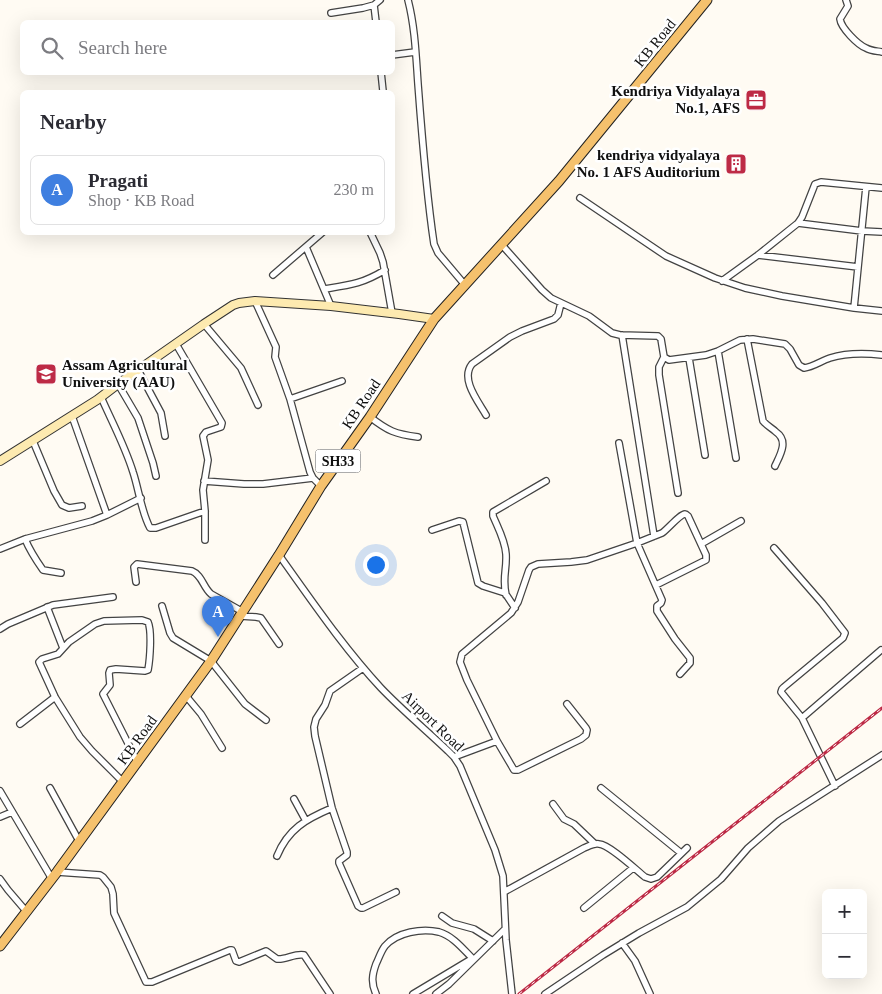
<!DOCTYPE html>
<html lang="en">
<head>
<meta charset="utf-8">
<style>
  :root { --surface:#fff; --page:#f2f2f3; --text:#2b2b33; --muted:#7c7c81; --line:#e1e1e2; --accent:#db2777 }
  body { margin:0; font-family:Georgia,serif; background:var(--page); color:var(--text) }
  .controls { position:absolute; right:15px; bottom:15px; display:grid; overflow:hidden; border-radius:8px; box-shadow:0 5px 20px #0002 }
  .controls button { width:45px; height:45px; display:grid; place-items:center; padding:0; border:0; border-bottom:1px solid var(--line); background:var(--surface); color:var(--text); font:25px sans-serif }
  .you { position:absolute; left:375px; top:564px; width:18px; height:18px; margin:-12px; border:4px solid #fff; border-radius:50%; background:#1a73e8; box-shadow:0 0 0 8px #1a73e833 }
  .badge { display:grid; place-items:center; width:32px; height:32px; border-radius:50%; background:var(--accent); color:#fff; font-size:16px; font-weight:700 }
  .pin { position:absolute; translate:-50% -41px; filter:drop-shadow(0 1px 2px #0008) }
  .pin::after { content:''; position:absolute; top:26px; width:18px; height:15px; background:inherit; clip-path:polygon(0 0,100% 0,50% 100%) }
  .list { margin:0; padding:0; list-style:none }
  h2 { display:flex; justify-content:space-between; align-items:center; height:65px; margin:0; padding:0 20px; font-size:21px }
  h2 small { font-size:16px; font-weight:400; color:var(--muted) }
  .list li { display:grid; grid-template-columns:32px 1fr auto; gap:15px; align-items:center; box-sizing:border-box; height:70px; margin:0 10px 10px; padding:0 10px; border:1px solid var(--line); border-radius:8px }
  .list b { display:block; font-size:19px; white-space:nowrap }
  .list p { margin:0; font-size:16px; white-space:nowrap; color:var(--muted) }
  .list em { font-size:16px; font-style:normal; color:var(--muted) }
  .icon { flex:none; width:28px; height:28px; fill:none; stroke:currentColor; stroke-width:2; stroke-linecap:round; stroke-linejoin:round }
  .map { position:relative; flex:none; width:882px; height:994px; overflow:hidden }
  .search { position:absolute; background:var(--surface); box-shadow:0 5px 20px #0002; left:20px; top:20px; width:375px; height:55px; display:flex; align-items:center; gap:12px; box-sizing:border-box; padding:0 18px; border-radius:8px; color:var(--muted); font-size:19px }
  .panel { position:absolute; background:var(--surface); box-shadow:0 5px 20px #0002; left:20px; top:90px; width:375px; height:145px; border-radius:8px }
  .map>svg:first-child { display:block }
</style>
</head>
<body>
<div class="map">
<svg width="882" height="994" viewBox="0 0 882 994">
  <rect width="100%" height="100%" fill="#fffbf3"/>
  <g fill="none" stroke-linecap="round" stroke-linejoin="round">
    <g stroke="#434343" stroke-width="8">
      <path id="minor" d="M 408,0 C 415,27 416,56 418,84 C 422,137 426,191 434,244 L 438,253 L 465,285
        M 846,0 L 848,6 L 840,19 C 841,28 858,45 866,48 C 871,51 877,51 882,52
        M 331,13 L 363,8 L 374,5
        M 376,22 L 374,5 L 380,0
        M 392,55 L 415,52
        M 381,72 L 383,91
        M 580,198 L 666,256 L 715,278 L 745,288 L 782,296 L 854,308 L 882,311
        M 798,223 L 862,231 L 882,232
        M 370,232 L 380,253 L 383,262 L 392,313
        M 501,244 L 542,290 L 551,298 L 589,316 L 612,333 L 620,335 L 658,336 L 661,339 L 664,357 L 669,360 L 706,355 L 718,351 L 740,340 L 753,339 L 785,344 L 790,349 L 799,365 L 804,368 C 813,367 821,361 830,358 C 846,353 865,353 882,355
        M 306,247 L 331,306
        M 758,255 L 858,267
        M 273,275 L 323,232
        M 722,281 L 758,255 L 798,223 L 802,217 L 815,184 L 821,182 L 882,188
        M 324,289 C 350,285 362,284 385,270
        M 255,301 L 276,347 L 275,357 L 290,399 L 310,472 L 313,478 L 321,486
        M 854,308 L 866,187
        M 204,324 L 241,368 L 258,405
        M 622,335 L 654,536
        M 747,339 L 763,421 C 767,426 772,428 776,432 C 789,441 780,455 775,466
        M 176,344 L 222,423 L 221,427 L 206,432 L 203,436 L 208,460 L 203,490 L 205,511 L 205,540
        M 718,351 L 736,458
        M 664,357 L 659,367 L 659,375 L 678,493
        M 689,358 L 705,455
        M 138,370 L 161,413 L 165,436
        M 118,384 L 138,418 L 153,463 L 156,476
        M 101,397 C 112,422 125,446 133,472 C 139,490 141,511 150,528 L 156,528 L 205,511
        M 290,399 L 342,381
        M 486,415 C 478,401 460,379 472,364 L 510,337 L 522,331 L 554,319 L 558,315 L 561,303
        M 72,416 L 107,515
        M 370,417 C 388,431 395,434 418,437
        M 33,441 L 54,491 L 62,505 L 69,508 L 82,506
        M 619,443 L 637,543 L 662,600 L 661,603 L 657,606 L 657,611 L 675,639 L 690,658 L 690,663 L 680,674
        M 204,481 L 244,484 L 263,484 L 313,478
        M 432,530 L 459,521 L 463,522 L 478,583 L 483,586 L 505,593 L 515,608
        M 25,539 C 30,551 36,560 43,570 L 61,573
        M 701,544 L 741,521
        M 774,548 L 822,603 L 845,633 L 843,638 L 784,687 L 782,689 L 781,692 L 802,718 L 835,786
        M 0,549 L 25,539 L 92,521 L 107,515 L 141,498
        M 279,555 C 312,601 343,647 381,688 C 402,710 426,730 448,751 L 454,757 L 460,766 L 495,850 L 503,876 L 506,940 L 512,994
        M 136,582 L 134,567 L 137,564 L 192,571 C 202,575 203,587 211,594 L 243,612
        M 506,595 C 502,578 507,570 506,554 C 505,540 498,528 493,516 L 493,512 L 546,481
        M 162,606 L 170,633 L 173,638 L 211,661 L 245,704 L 266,720
        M 47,607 L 63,648
        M 240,616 L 256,617 L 261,618 L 279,644
        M 0,629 L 8,624 L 53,605 L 113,597
        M 363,668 L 330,691 L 325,705 L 316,719 L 314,727 L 315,736 L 332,808 L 347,852 L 347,855 L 339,861 L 339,863 L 358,906 L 361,908 L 363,908 L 396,892
        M 186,696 L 201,714 L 222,748
        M 567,704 L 586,728 L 587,730 L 586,735 L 581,739 L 518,770 L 514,770 L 497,741 L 467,680 L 460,662 L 462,654 L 511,613 L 518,602 L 529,570 L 531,567 L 538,564 L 571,562 L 587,560 L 637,543 L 662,533 C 667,530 680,514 685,514 C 686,514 687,515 688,516 L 706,555 L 706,560 L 656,585
        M 802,718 L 881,650
        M 20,724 L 55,697
        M 454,757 L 497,741
        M 123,782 L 92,751 L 80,737 L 55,697 L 39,662 L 42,659 L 58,654 L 69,642 L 95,624 L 104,621 L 142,620 L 148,622 C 152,631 150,659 148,670 L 145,671 L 116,669 L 110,670 L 109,673 L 110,685 L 103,694 L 138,763
        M 50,788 L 79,841
        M 601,788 L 681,853
        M 0,791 L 52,879
        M 294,799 L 306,821
        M 553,804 L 564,819 L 574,824 L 595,844
        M 0,817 L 12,812
        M 277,856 C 288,829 306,819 332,808
        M 57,872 L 100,875 L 103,877 L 111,887 L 113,894 L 114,913 L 146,982 L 152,982 L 230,950 L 232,950 L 236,961 L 239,962 L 266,951 L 277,959 C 286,960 295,953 304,955 L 330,994
        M 0,879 L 8,890 L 26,911
        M 504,892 L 584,848 C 589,846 594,843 599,844 C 610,845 635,869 645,877 L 651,879 L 657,877 L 687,848
        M 584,908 L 633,868
        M 442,916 L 452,923 L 474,929 L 493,941
        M 622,943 L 635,961 L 650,994
        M 376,994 C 371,983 372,975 376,964 C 379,958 381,951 385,946 C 397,932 422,928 439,932 C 453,936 463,949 473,959
        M 413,994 L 468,961
        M 436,994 L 449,984 L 505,929
        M 545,994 L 603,955 L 639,933 L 687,907 L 721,879 L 748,848 L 779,821 L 882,755"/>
    </g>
    <g stroke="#323232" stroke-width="10">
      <path id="secondary" d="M 0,461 L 97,400 L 118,384 L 204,324 L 233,305 L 239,303 L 255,301 L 331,306 L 399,314 L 434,319"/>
    </g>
    <g stroke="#212121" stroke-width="11">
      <path id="primary" d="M 0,946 L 57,872 L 211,661 L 279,555 L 321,486 L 370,417 L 434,319 L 559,181 L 707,0"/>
    </g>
    <use href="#minor" stroke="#fff" stroke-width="5.5"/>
    <use href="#secondary" stroke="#fdeab0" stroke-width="8"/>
    <use href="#primary" stroke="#f5c16d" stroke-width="9"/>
    <g stroke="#bd2a45" stroke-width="3">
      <path id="rail" d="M 519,994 L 882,708"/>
    </g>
    <use href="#rail" stroke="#fff" stroke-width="1" stroke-dasharray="4" stroke-linecap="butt"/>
  </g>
  <defs>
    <g id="office-square" transform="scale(1.125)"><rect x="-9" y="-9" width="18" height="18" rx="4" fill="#bd2a45" stroke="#fff"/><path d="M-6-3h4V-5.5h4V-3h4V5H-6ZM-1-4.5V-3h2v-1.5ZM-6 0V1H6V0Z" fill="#fff"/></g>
    <g id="building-square" transform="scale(1.125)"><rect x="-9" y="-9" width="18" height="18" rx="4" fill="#bd2a45" stroke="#fff"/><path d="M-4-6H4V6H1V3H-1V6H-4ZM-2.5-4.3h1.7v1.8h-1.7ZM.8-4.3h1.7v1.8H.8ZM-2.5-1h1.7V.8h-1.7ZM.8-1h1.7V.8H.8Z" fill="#fff"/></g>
    <g id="university-square" transform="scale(1.125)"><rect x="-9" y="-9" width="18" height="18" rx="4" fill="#bd2a45" stroke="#fff"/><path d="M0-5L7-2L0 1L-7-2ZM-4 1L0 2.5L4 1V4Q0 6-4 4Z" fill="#fff"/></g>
  </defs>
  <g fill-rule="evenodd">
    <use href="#office-square" x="756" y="100"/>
    <use href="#building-square" x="736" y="164"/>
    <use href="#university-square" x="46" y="374"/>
  </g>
  <g text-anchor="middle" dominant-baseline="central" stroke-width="5" stroke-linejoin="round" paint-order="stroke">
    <rect fill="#fff" stroke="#585858" stroke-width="1" x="315.5" y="449.5" width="45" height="23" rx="4"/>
    <g font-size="14" font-weight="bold" fill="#101010">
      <text x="338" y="461">SH33</text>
    </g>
    <g font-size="15" fill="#101010" stroke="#fff">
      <text transform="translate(655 43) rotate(-51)">KB Road</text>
      <text transform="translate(361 404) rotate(-56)">KB Road</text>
      <text transform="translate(433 721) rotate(44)">Airport Road</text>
      <text transform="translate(137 740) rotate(-54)">KB Road</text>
    </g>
    <g font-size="15" font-weight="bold" fill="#101010" stroke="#fff" text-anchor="end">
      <text x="740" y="91">Kendriya Vidyalaya<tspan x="740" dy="17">No.1, AFS</tspan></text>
      <text x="720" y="155">kendriya vidyalaya<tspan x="720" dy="17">No. 1 AFS Auditorium</tspan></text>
      <text x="62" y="365" text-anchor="start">Assam Agricultural<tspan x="62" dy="17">University (AAU)</tspan></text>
    </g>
  </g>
</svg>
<div class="controls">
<button>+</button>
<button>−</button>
</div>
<div class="you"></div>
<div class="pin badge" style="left:218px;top:637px;background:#3f7fe0">A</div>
<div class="search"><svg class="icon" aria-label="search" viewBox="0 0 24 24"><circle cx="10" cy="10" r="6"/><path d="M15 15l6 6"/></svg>Search here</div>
<section class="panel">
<h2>Nearby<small></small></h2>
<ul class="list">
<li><span class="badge" style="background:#3f7fe0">A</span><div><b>Pragati</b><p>Shop · KB Road</p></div><em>230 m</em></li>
</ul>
</section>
</div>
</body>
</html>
